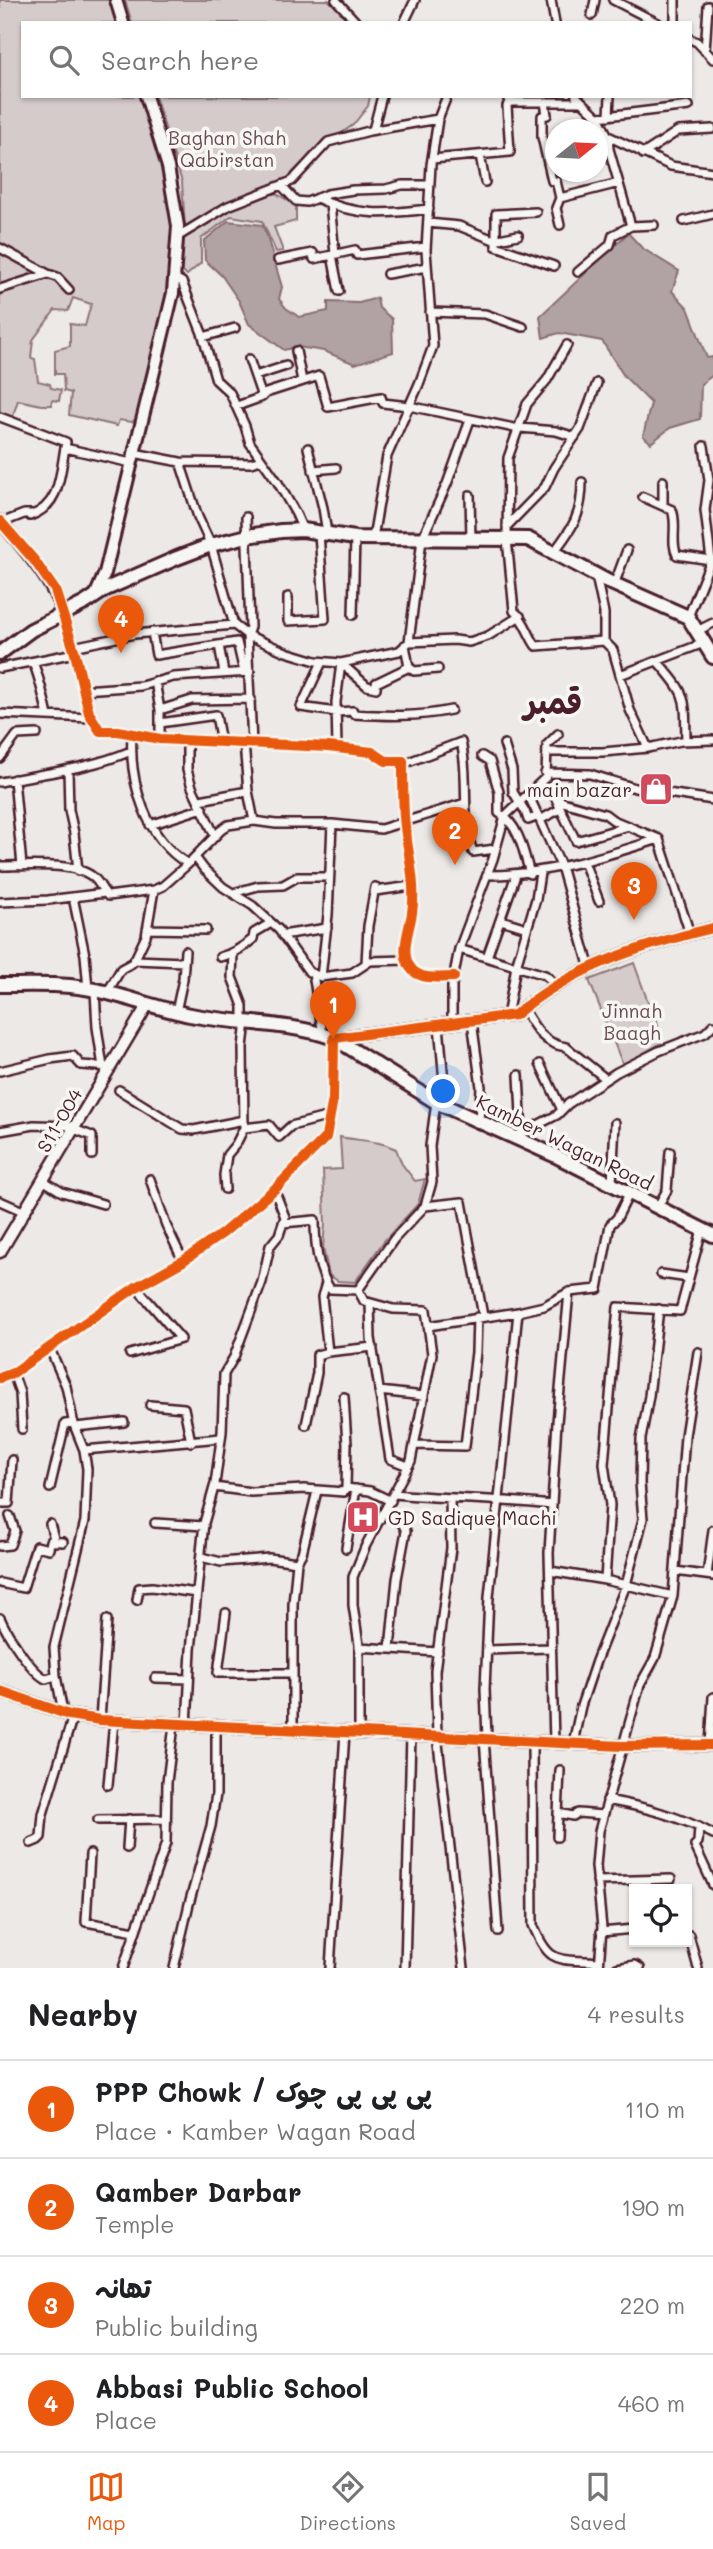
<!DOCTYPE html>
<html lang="en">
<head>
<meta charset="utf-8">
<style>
  :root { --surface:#fff; --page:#f6f6f6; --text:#202124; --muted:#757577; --line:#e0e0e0; --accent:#ea580c }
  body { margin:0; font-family:Mali,"Playpen Sans Arabic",sans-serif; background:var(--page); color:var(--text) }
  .controls { position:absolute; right:21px; bottom:21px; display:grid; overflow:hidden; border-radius:0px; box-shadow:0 2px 5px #0004 }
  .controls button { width:63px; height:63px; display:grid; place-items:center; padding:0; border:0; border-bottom:2px solid var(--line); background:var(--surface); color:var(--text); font:35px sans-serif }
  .compass { position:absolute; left:545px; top:119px; width:63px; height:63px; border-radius:50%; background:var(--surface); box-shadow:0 2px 5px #0004; rotate:72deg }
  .you { position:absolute; left:444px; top:1092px; width:24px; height:24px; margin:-18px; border:5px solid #fff; border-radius:50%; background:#1a73e8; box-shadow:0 0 0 10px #1a73e833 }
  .badge { display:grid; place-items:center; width:46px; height:46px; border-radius:50%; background:var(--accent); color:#fff; font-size:23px; font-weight:700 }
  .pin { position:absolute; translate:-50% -58px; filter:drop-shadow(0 2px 4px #0008) }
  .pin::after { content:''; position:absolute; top:37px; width:24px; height:21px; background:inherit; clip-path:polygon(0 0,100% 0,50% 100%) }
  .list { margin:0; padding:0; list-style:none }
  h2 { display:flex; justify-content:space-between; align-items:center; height:91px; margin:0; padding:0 28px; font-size:30px }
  h2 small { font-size:23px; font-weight:400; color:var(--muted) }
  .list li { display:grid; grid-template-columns:46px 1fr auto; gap:21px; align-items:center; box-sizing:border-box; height:98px; padding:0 28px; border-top:2px solid var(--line) }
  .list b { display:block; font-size:26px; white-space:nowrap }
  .list p { margin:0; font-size:23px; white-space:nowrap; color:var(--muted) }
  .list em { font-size:23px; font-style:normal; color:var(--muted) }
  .icon { flex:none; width:38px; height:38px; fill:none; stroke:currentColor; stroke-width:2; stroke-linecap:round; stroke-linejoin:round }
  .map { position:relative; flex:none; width:713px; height:1968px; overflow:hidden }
  .search { position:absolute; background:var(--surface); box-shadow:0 2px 5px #0004; left:21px; right:21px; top:21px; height:77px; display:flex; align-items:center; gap:18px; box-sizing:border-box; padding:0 24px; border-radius:0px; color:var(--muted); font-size:26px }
  .sheet { height:483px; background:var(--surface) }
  nav { display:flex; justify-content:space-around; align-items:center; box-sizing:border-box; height:98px; border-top:2px solid var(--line); background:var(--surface); font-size:19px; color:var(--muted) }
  nav a { display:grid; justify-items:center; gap:4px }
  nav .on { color:var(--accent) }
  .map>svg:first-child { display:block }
</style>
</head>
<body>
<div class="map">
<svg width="713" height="1968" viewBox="0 0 713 1968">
  <rect width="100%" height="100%" fill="#ece9e6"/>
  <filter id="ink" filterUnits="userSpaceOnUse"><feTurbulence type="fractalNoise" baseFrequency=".0143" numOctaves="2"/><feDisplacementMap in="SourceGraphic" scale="14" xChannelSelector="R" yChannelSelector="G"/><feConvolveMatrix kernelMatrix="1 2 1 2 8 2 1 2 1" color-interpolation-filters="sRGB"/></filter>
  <g filter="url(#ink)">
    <path fill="#d4cbca" stroke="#8f757a" stroke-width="2" d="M 0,0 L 111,0 L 118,23 L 23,23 L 23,96 L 142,96 C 152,124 161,152 167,181 C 171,204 167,220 181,239 L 226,211 L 275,193 L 296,205 L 296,221 L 274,227 L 283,251 L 276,252 L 262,221 L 231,216 L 201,239 L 201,263 L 187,275 L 169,264 L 164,309 L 137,418 L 132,422 L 119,420 L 117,426 L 69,415 L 71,393 L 64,391 L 63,374 L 55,374 L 55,350 L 70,346 L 70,324 L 85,326 L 91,304 L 73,298 L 68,311 L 55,310 L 33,340 L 31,358 L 35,359 L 38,381 L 50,384 L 51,388 L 61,390 L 59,401 L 52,400 L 52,405 L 41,405 L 18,400 L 12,419 L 0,414 Z
      M 125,0 L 328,0 L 356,23 L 132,23 Z
      M 155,96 L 370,96 L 368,106 L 353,125 L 337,136 L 326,140 L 284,181 L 185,228 L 182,182 Z
      M 634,963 L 648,1002 L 655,1009 L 661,1043 L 623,1065 L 589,980 Z
      M 340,1137 C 359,1141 379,1140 396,1149 L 402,1164 L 415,1181 L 425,1179 L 418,1204 L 384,1241 L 355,1282 L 338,1281 L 329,1275 L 323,1248 L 325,1224 L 323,1170 L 342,1169 Z"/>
    <path fill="#b1a2a3" stroke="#886e73" stroke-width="2" d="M 228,221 L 262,225 L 266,233 L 282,287 L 279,299 L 286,308 L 299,317 L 328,311 L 328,302 L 359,303 L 377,298 L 379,308 L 392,319 L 393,352 L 355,364 L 324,351 L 297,347 L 284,350 L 249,324 L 239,301 L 222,276 L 205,260 L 204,241 Z
      M 628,233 L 642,248 L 679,271 L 672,291 L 688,308 L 707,358 L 713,357 L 713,375 L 701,384 L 700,419 L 670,428 L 651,443 L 643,436 L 651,403 L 624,376 L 602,341 L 559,333 L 543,338 L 540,316 Z"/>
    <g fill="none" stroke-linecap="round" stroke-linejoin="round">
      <g stroke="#4a1f2b" stroke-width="12">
        <path id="minor" d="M 336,0 L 357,23
          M 551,0 L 555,23
          M 613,0 L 658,23
          M 592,15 L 595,0
          M 404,23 L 415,0
          M 675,23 L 675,0
          M 690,39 L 697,42 L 713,59
          M 705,51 L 708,6
          M 576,96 L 598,117 L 608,136 L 671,166 L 713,172
          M 509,102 L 580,102
          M 545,102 L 547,115 L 542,116 L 542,137 L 552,181 L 556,181 L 560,198 L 556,208 L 560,225
          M 609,116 L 610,96
          M 598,117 L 689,106
          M 373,130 L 382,96
          M 608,136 L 609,149 L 631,226
          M 643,154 L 678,131 L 712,129
          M 480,155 L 485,182
          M 432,159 L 510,152 L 507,106 L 509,102 L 507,96
          M 282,186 L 296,201 L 307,202 L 327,194 L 353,190 L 386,189 L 402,185 L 430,185
          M 317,198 C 356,217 387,214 429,209
          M 560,198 L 619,183
          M 330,204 L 335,254
          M 536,212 L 496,214 L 496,246 L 554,266
          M 684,221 L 713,214
          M 428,223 L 459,226 L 494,240 L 518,235
          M 177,237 L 228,206 L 292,181 L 328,142 L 369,131 L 438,119
          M 0,248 L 48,274
          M 332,255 L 339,291
          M 278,260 L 313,253 L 314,259 L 355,250 L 357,255 L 426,247
          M 578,272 L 610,245 L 613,235 L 631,226 L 654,225
          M 387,274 L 427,267
          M 175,278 L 182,282 L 202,333 L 216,380 L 230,393 L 245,426 L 250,443 L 277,481 L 296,514 L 303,530
          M 0,289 L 48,274 L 57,277 L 69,290
          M 430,312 L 485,314 L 523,327
          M 203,337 L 235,328
          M 567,345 L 547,380 L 527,404 L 508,458 L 507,539 L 514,611 C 525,620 528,635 536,646 L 604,641 L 613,650 L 630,710 L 648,748
          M 296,351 L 302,381
          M 249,359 L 262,397
          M 255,376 L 286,366
          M 237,406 L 262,397 L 266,393 L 319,376 L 328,407 L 381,397 L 383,403 L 409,406 L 519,429
          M 0,417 L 66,442 C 60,471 62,505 30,516
          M 520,428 L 556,431 L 575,437
          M 65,448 L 131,463
          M 308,448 L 323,508 L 327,533
          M 134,453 L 180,462 L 251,463 L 261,460
          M 180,462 L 198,517 L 211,545 L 234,625 L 247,635 L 286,652 L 316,661 L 341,663 L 399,651 L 409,642 L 455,640 L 469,642 L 488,636 L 520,616
          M 313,470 L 336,468
          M 663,481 L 663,506
          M 470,495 L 471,540
          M 643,497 L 672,510 C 678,525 670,542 677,555 L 711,560
          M 246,517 L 250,627 L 247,635 L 252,744
          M 1,523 L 24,514 L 34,514
          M 507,526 L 545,487 L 554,468 L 580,429 L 597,383
          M 373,538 L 387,456 L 419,384 L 433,346 L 426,250 L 431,165 L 438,119 L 447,96
          M 554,552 C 573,527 582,515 582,482
          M 596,576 L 604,613 L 604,641
          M 614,585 L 627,550
          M 288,597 L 288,621 L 325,619 L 319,533
          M 63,614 L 75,653 L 89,713 L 100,731 L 118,731 L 160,739 L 328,747 L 372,752 L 386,761 L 403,761 C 403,779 403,798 404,816 C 406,848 417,880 412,913 C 410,927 402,947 407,961 C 414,982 436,977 454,977
          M 353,615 L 355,538
          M 688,617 L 711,560 L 705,510 L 709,480 L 704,446
          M 697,631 L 713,623
          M 152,632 L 156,655 L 237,642 L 244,672
          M 409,642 L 422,539 L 447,484 L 470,420
          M 219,645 L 224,673
          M 405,645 L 409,667
          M 73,647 L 135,634 L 234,625
          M 33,662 C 40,679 44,698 48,716
          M 322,662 L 301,707 L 336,712 L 353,711 L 354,714 C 387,716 418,717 451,710
          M 658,662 C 688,696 685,696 686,741
          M 0,668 L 75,653
          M 620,675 L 704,643
          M 155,681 L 160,710 L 160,739
          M 83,690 L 141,686 L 173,677 L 250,672
          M 160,710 L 192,700 L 251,699
          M 0,714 L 92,718
          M 160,723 L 216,715 L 221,743
          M 132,735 C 129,783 146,839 188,864
          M 187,741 L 187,770 L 192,787 L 215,836
          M 244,743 L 248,791 L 254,821
          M 504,744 L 512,770 L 513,792 L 525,811 L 528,820 L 539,816
          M 337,748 L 336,702 L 341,663 L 367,686 L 376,688 L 376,683 L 409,667 L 414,671 L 438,669
          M 547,752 L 603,752 L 648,748 L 681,741 L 713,740
          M 482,756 L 490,761 L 499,792 L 499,813 C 519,824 524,853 530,874
          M 0,758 L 17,735 L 37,734
          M 403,764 L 461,742 C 470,778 460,816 473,852 L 495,849
          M 68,770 L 69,810 L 74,833 L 78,871
          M 545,773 L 590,774 L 635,788 L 713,800
          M 14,779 L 22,866
          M 0,782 C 44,773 89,769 131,751
          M 539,785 L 563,802 L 605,814 L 613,820 L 659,839 L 690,934
          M 528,794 L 561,866 L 590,969
          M 555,797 L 576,841 L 629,826
          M 200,800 L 248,791
          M 540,820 L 560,809
          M 150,825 L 203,808
          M 195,857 L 204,869 L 223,887 L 253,906 L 279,930 L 309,972 L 321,977 L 352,973 L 370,961 L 407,960
          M 584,862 L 599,901
          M 0,866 C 23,866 77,861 94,878 C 100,883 102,891 108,896 L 154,890 L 163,886 L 188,864 L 220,831 L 228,825 L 254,821 L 276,824 L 332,824 L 381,829 L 465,803
          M 487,875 C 547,875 602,857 659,839
          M 375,891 L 412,886
          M 233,893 L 258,886 L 283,885 L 297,877 L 329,877
          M 73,897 L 85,955 L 88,989
          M 0,902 L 48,900 L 105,893
          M 501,920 L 527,928
          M 147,929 L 206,930
          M 282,935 L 327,928
          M 459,949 L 545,975 L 557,985
          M 233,954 L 232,977 L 243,1006 L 243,1022
          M 220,957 C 233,954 242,948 253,939 L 254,933 L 271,923
          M 487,957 L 516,875
          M 135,960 L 184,962
          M 366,963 L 368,926 L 375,887
          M 313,974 L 323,1034
          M 321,977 L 328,915 L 332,824
          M 95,991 L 97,1027 L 103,1067
          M 107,993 L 121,969 L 132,963 L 136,957 L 146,936 L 154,890
          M 523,1008 C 534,1027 543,1044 566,1047 L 606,1079
          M 176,1012 L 183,979 L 185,951
          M 507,1017 L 516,966 L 536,899 L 540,873
          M 472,1021 L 481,1087 L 479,1122
          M 452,1023 L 452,985 L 459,949 L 493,859 L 505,816 L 546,777 L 547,745 L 558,734
          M 439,1025 L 444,1082 L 442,1105
          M 540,1064 L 562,1110
          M 0,1071 L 50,1059 L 73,1056 L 81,1065 L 111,1067
          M 519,1075 L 522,1134
          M 119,1090 L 182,1129 L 194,1130 L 244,1120
          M 244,1128 L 269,1125 L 279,1137 L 291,1126 L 330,1116
          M 74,1129 L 92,1136 L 92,1155
          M 0,1131 L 34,1125 L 76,1126
          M 516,1136 L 557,1115 L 568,1104 L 617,1072 L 659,1051 L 705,1033 L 713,1025
          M 150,1179 L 166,1225 L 183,1261
          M 44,1181 L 62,1192 L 103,1204
          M 612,1184 L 615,1123
          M 225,1189 L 224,1175 L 227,1155 L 236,1144 L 244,1128 L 243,1047 L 246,1022
          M 0,1201 L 25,1212
          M 425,1206 L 462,1202 L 483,1316
          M 657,1208 L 667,1190 L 670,1152
          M 283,1223 L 315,1220 C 315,1244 317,1268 330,1289 L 358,1290 L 394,1239 L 425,1206 L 432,1182 L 430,1146 L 436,1102
          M 661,1274 L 689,1278
          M 358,1290 L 364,1301 L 393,1309 L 426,1310 L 432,1354 L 411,1461 L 366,1545 L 353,1577 L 353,1605 L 359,1645 L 359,1733
          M 370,1303 L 371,1338 L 390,1459 L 408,1466
          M 428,1326 L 518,1312 L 544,1306 L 569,1292 L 598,1289 L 610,1225 L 617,1218 L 629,1194
          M 50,1349 L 66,1386 L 74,1425 L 84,1450 L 87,1469 L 85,1521 L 54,1647 L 56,1676 L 63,1712
          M 328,1352 L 373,1347
          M 130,1354 L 181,1339 L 136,1287
          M 13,1373 L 20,1393 L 22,1429
          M 0,1378 L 13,1373 L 136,1287 L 183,1261 L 223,1233 L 277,1187 L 326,1137 L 333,1099 L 334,1039
          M 379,1391 L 424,1396
          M 344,1397 L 347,1444 L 346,1488
          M 150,1405 L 184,1408 L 191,1442
          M 306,1425 L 317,1373 L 317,1355 L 328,1352 L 322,1297 L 326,1283
          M 75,1427 L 124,1422
          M 414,1445 L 465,1446 L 476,1352 L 477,1317
          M 84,1450 L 221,1438
          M 214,1487 L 251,1492 L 304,1489 L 344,1492 L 346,1488 L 370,1491 L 391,1501
          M 50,1488 L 65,1424 L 74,1423
          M 394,1494 C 447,1499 499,1499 552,1505
          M 450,1499 L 451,1548 L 435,1671 L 437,1735 L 464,1968
          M 0,1503 L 9,1503 L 12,1460
          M 386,1509 L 403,1525 L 406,1531 L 397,1579 L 390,1648
          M 155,1523 L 204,1526
          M 50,1524 L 55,1542
          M 0,1546 L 10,1545 L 15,1531 L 10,1516
          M 346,1548 L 356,1489
          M 201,1557 L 221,1562 L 269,1558 L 297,1562 L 293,1604 L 293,1730
          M 297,1562 L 302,1553 L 317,1491
          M 550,1571 L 605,1580 L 673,1596
          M 675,1571 L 713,1576
          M 707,1575 L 713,1530
          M 605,1580 L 610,1505 L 604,1464 L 618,1307 L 680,1311 L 702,1230
          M 0,1583 L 23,1588 L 36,1546 L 49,1549 L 50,1541 L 63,1542
          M 137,1600 L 139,1588 L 152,1587 L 197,1593
          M 226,1613 L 218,1673 L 293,1673
          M 0,1618 C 7,1634 31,1672 46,1679 L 56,1676
          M 359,1647 L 438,1652
          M 487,1650 L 551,1648
          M 155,1678 L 189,1679
          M 100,1720 L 107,1620
          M 187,1725 L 191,1650 L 204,1523 L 215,1484 L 222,1432 L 224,1374 L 234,1357 L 262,1282 L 270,1246 L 279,1235 L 285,1217 L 274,1189
          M 484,1738 L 498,1931
          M 487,1738 L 485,1689 L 489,1597 L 518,1312
          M 532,1741 L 533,1925 C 550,1967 559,1958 599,1962
          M 554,1743 L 549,1553 L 557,1422 L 569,1292
          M 573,1743 L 581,1706 L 596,1661 L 626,1585 L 643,1519 L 640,1483 L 641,1439 L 649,1396 L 659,1309
          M 710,1745 L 713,1697
          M 108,1785 L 114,1721
          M 607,1800 C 644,1807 679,1816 713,1834
          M 558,1813 L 573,1816 L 578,1813 L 603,1815
          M 98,1820 L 166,1819
          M 699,1827 L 698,1842 L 695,1846 L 713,1885
          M 557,1837 L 560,1770
          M 31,1843 L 38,1840 L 41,1837 L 43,1814 L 73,1716
          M 127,1848 L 129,1819
          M 90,1854 L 86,1922 L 135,1931
          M 597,1881 L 671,1879
          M 601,1932 L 634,1929
          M 689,1935 L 698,1968
          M 123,1968 L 166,1843 L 167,1782 L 174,1725
          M 174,1968 L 189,1904 L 211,1826 L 216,1794 L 216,1726
          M 330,1968 L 345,1732
          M 405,1968 L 411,1734
          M 599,1968 L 602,1928 L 596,1866 L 599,1831 L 640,1685 L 655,1658 L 673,1596 L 685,1436 L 698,1352
          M 617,1968 L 635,1965 L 640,1968"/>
      </g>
      <g stroke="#4a1f2b" stroke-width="15">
        <path id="tertiary" d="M 0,521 C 25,551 50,577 63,614
          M 334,1038 L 515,1015 C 571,967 643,945 713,928
          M 0,1252 L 148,1004
          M 0,1691 L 69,1715 L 100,1720 L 622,1746 L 713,1745"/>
      </g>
      <g stroke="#4a1f2b" stroke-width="16">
        <path id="secondary" d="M 116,0 L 123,23
          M 96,594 L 105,573 L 173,293 L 178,226 L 168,167 L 146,96"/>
      </g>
      <g stroke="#4a1f2b" stroke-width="18">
        <path id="primary" d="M 0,653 L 31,630 L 85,603 L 106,589 L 177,558 L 211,545 L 247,536 L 281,531 L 303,530 L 355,538 L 528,539 L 609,582 L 688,617 L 713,657
          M 0,985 C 23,985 47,984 70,986 C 111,990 150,1007 190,1015 C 238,1024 288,1022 334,1038 L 436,1102 L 554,1155 L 713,1235"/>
      </g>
      <use href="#minor" stroke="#f6f6f2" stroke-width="7"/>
      <use href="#tertiary" stroke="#f6f6f2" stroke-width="10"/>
      <use href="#secondary" stroke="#f6f6f2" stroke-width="10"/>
      <use href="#primary" stroke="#f6f6f2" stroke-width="12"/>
      <g stroke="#f6f6f2" stroke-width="15">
        <path id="cycleway" d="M 0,521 L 34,560 L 55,590 L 75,653 L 89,713 L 100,731 L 118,731 L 160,739 L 328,747 L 372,752 L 386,761 L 403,761 C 403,779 403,798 404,816 C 406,848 417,880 412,913 C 410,927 402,947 407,961 C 414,982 436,977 454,977
          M 0,1378 L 13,1373 L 136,1287 L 183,1261 L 223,1233 L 277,1187 L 326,1137 L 333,1099 L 334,1038 L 515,1015 C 571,967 643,945 713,928
          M 0,1691 L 69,1715 L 100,1720 L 622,1746 L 713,1745"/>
      </g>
      <use href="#cycleway" stroke="#e8590c" stroke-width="10"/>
    </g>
  </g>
  <defs>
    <g id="shop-square" transform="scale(1.75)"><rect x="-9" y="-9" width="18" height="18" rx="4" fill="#d1495b" stroke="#f6f6f2"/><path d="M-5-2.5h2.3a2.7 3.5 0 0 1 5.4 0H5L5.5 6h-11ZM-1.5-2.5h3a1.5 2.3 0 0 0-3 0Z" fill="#fff"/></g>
    <g id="hospital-square" transform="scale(1.75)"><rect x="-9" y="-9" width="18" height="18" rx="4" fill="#d1495b" stroke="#f6f6f2"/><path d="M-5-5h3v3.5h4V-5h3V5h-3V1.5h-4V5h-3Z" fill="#fff"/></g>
  </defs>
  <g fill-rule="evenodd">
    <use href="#shop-square" x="656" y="789"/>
    <use href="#hospital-square" x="363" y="1517"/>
  </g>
  <g text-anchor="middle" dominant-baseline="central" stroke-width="7" stroke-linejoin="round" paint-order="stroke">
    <g font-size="19" fill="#6c4a53" stroke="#f6f6f2">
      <text x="227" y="137">Baghan Shah<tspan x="227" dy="22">Qabirstan</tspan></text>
      <text x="632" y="1010">Jinnah<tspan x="632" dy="22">Baagh</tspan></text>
    </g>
    <g font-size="19" fill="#4a1f2b" stroke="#f6f6f2" text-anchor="end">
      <text x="632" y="789">main bazar</text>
      <text x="388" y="1517" text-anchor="start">GD Sadique Machi</text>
    </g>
    <g font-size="19" fill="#4a1f2b" stroke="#f6f6f2">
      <text transform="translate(59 1120) rotate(-60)">S11-004</text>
      <text transform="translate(565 1142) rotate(26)">Kamber Wagan Road</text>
    </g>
    <g font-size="33" font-weight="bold" fill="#4a1f2b" stroke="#f6f6f2">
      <text x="553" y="700">قمبر</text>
    </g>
  </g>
</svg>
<div class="controls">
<button><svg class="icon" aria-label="locate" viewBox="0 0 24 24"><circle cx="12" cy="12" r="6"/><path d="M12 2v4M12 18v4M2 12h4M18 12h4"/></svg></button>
</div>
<svg class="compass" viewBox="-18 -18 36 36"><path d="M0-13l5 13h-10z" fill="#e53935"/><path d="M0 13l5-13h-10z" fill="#757577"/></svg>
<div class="you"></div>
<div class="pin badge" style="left:333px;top:1039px">1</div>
<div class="pin badge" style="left:455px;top:865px">2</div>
<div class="pin badge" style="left:634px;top:920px">3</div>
<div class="pin badge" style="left:121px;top:653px">4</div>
<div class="search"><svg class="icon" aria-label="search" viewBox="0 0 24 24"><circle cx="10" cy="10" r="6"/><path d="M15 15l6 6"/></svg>Search here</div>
</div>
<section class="sheet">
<h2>Nearby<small>4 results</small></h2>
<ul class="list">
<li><span class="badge">1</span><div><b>PPP Chowk / پی پی پی چوک</b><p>Place · Kamber Wagan Road</p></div><em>110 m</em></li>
<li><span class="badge">2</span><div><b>Qamber Darbar</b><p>Temple</p></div><em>190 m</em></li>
<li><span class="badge">3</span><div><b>تھانہ</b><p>Public building</p></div><em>220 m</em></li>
<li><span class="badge">4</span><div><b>Abbasi Public School</b><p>Place</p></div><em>460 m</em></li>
</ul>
</section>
<nav>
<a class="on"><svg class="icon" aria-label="map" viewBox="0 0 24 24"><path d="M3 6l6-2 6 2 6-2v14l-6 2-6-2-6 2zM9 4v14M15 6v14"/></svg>Map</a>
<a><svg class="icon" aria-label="directions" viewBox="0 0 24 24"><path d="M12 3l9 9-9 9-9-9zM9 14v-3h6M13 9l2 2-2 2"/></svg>Directions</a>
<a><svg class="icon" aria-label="saved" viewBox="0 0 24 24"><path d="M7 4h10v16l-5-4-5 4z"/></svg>Saved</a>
</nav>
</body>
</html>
